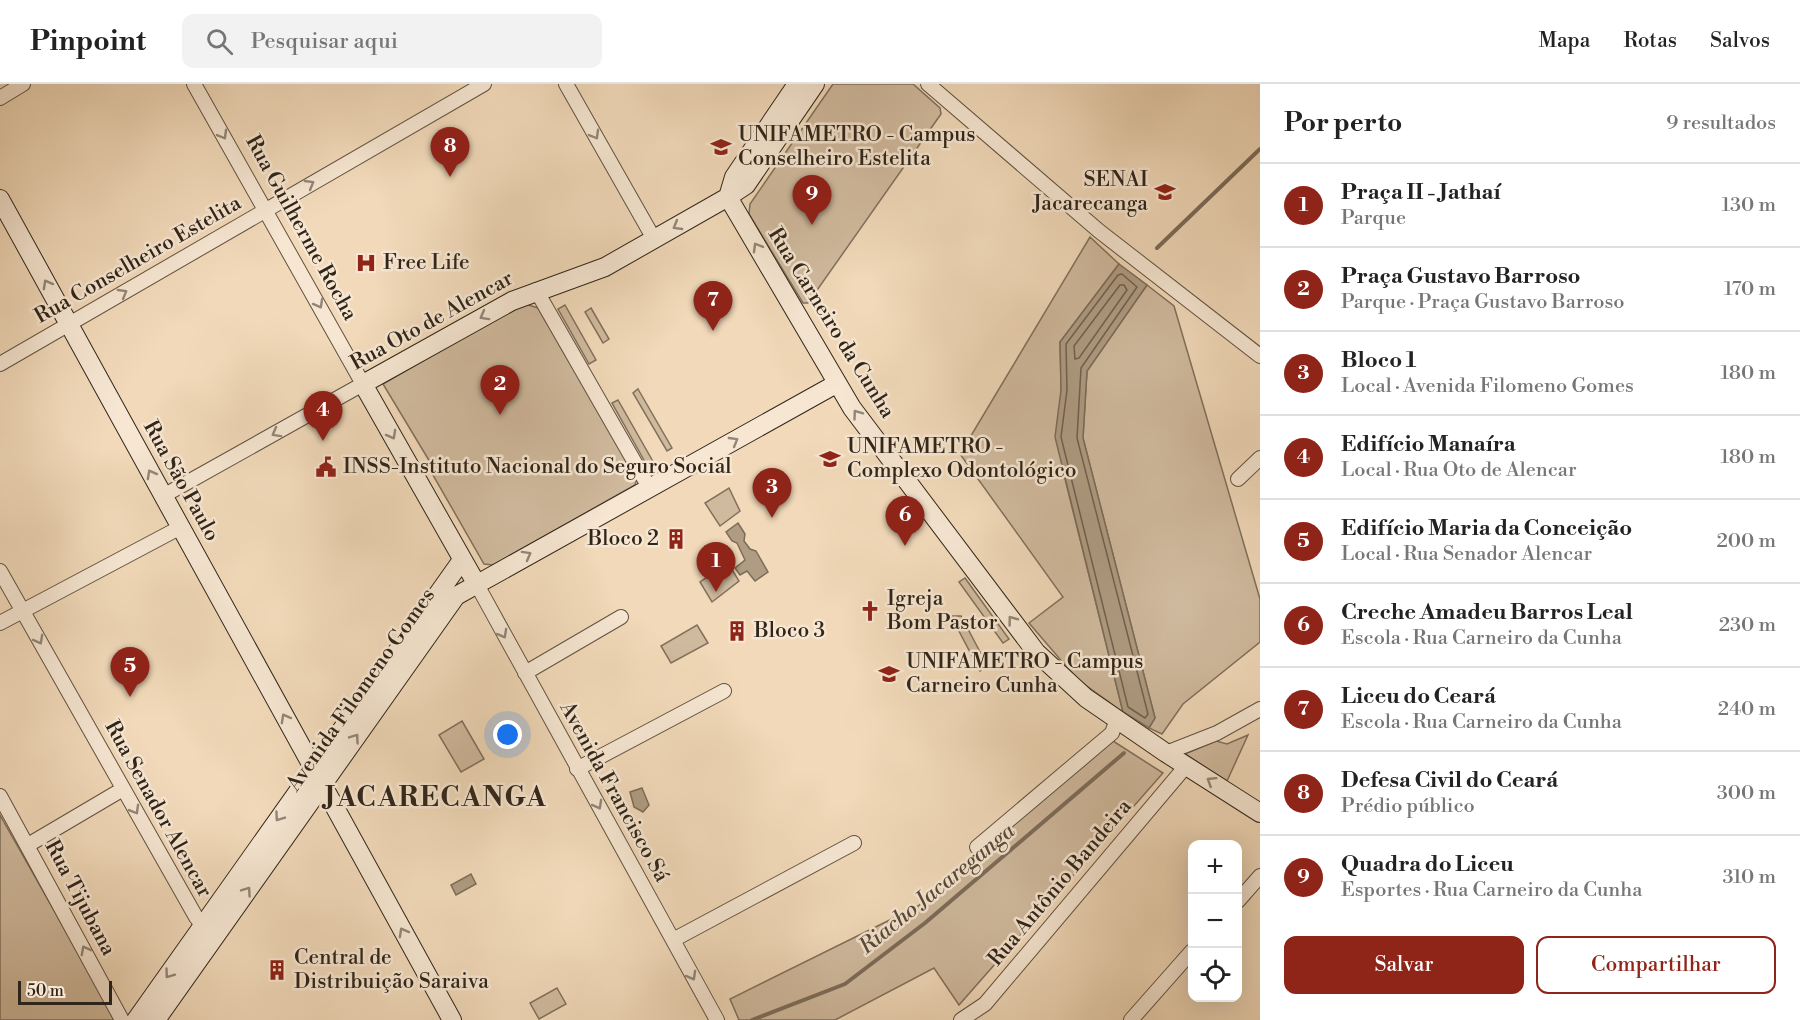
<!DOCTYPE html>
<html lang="pt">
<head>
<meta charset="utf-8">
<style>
  :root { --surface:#fff; --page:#f2f2f2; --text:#222; --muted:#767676; --line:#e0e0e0; --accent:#8f2418 }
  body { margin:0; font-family:"Libre Bodoni",serif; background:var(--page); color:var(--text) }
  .controls { position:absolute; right:18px; bottom:18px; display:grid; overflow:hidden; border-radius:12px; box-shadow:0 6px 24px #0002 }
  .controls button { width:54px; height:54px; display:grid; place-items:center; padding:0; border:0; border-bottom:2px solid var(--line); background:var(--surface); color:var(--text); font:30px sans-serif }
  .scale { position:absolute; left:18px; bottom:15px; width:94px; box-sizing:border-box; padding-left:6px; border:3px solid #302519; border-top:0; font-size:16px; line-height:21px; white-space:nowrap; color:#302519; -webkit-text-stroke:4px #f6e6d2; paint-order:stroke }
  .you { position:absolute; left:508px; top:651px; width:21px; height:21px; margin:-15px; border:4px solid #fff; border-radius:50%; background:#1a73e8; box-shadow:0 0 0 9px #1a73e833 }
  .badge { display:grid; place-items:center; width:39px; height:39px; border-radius:50%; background:var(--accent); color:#fff; font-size:20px; font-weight:700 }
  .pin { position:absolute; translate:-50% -50px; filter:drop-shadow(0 2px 3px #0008) }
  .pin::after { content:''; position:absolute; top:32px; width:21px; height:18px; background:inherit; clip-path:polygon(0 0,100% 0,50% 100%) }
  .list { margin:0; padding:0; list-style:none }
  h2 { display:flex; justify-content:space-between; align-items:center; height:78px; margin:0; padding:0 24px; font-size:26px }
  h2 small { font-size:20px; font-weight:400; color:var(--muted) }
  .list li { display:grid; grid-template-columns:39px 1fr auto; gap:18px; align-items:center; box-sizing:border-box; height:84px; padding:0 24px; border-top:2px solid var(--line) }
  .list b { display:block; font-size:22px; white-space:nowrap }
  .list p { margin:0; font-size:20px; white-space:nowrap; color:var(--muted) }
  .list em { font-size:20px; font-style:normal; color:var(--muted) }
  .actions { display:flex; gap:12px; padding:18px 24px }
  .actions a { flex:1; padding:14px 0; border:2px solid var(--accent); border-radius:12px; text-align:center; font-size:21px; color:var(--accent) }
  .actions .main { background:var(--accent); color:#fff }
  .icon { flex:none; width:33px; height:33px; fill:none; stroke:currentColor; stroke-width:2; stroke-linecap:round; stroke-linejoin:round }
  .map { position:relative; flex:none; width:1260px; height:936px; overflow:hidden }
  header { display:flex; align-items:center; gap:36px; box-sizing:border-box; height:84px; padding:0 30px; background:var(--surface); border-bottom:2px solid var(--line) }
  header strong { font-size:28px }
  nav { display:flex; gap:33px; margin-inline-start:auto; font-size:21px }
  .search { width:420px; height:54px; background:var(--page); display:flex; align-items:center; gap:15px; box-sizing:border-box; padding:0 21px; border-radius:12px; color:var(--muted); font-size:22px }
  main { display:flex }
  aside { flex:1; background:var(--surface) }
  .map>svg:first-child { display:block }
</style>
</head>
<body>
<header>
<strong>Pinpoint</strong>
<div class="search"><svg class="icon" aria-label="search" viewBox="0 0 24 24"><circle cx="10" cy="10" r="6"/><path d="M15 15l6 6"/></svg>Pesquisar aqui</div>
<nav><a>Mapa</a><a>Rotas</a><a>Salvos</a></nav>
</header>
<main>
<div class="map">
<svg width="1260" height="936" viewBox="0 0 1260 936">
  <rect width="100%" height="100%" fill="#f1d9b9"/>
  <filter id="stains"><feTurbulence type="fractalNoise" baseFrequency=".00333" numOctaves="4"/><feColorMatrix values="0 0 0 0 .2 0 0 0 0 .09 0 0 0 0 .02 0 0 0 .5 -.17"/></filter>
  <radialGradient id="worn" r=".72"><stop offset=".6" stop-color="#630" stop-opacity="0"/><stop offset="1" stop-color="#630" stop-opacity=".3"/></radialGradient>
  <path fill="#d0ba9e" stroke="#80705c" stroke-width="1.5" d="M 833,0 L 913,0 L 940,24 L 941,30 L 808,219 L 803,219 L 749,130 L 750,120 Z
    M 1090,153 L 1119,180 L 1060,258 L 1063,387 L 1123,628 L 1077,595 L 1029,539 L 1063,513 L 960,370 Z
    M 1147,201 L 1174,222 L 1260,515 L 1260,558 L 1183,620 L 1162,650 L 1149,644 L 1155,634 L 1083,354 L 1087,287 Z
    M 522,219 L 538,224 L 637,394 L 635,401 L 493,481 L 484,480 L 433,391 L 436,388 L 383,300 Z
    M 565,221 L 596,276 L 589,280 L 558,225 Z
    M 591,224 L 609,255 L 603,259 L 585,228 Z
    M 638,305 L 672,364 L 667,367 L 633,309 Z
    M 618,316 L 655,381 L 649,385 L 612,319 Z
    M 729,404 L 740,427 L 720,442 L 705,419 Z
    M 728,479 L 739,497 L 712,518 L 700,498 Z
    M 965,494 L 1009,555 L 1003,559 L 959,498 Z
    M 951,532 L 961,532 L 987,581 L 980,587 Z
    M 697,541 L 708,559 L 671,579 L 661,562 Z
    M 462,637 L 484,675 L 461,688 L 439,651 Z
    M 1248,651 L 1227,697 L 1185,670 L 1216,657 L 1227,660 Z
    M 1113,657 L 1163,689 L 959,921 L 934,884 L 835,936 L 739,936 L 730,915 L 918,822 Z
    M 0,731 L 116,936 L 0,936 Z
    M 557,904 L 566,920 L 539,935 L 530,919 Z"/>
  <path fill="#af9c83" stroke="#7c6c59" stroke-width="1.5" d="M 1119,180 L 1147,201 L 1087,287 L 1083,354 L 1155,634 L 1149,644 L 1123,628 L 1055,353 L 1061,306 L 1060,258 Z
    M 738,439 L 745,450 L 744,457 L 750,465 L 756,467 L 768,488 L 755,497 L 747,487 L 740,491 L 735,484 L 745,476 L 737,459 L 732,457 L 726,448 Z
    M 642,704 L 649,721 L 643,728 L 634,723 L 630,708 Z
    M 471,790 L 476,800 L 456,811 L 451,801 Z"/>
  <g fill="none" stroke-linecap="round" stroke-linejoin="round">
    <path stroke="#70604e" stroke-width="1.5" d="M 1122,190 L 1137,203 L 1081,284 L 1077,354 L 1148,630 L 1145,634 L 1128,623 L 1061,353 L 1067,306 L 1066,260 L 1118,191 Z
      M 1120,201 L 1124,201 L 1127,206 L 1079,274 L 1075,275 L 1074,262 Z"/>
    <path stroke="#7c6c59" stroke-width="4" d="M 1157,164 L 1260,65
      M 752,936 L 845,900 L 925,839 L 1124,669"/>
    <g stroke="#605241" stroke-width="16">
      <path id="street" d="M 566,0 L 654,155
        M 928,0 L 1099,147 L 1260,272
        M 0,14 L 23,0
        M 536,206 L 650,405
        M 0,280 L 484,0
        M 1238,395 L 1260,374
        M 163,412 L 363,300 L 194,0
        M 0,487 L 196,833 L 208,849
        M 476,499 L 717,936
        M 0,539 L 181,443
        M 525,589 L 621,533
        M 1166,669 L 1217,649 L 1260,625
        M 577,685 L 724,607
        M 0,712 L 122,936
        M 28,761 L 123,705
        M 977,763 L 1112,649 L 1117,635
        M 1238,817 L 1260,792
        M 673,856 L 854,759
        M 961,936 L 985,920 L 1186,682
        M 1131,936 L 1192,867"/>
    </g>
    <g stroke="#302519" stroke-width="20">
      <path id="secondary" d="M 728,113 L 852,324 L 1036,568 L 1086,614 L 1166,669 L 1260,729
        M 728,113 L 734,93 L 797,0
        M 0,115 L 452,936
        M 476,499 L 363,300 L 512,217 L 605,183 L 728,113 L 746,101 L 815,0
        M 136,936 L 462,476
        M 156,936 L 456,512 L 836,300"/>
    </g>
    <use href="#street" stroke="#f6e6d2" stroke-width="14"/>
    <use href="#secondary" stroke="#f6e6d2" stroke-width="18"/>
  </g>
  <defs><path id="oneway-chevron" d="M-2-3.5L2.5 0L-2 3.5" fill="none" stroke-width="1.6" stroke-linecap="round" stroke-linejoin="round" transform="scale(1.5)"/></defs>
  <g stroke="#938676">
    <use href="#oneway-chevron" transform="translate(223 51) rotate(60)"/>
    <use href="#oneway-chevron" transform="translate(595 51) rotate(60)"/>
    <use href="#oneway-chevron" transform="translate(310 100) rotate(-30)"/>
    <use href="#oneway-chevron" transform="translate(677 142) rotate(150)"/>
    <use href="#oneway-chevron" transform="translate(757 163) rotate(-120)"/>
    <use href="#oneway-chevron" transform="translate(47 200) rotate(-119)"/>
    <use href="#oneway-chevron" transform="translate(123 209) rotate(-30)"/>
    <use href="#oneway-chevron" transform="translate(319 220) rotate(61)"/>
    <use href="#oneway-chevron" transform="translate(484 232) rotate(151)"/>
    <use href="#oneway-chevron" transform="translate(857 330) rotate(-126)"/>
    <use href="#oneway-chevron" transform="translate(276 349) rotate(151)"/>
    <use href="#oneway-chevron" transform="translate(392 351) rotate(61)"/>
    <use href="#oneway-chevron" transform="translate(734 357) rotate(-30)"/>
    <use href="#oneway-chevron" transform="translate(151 390) rotate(-119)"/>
    <use href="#oneway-chevron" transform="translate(527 471) rotate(-29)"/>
    <use href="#oneway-chevron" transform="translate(1012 536) rotate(-127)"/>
    <use href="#oneway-chevron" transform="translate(503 550) rotate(61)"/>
    <use href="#oneway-chevron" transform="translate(39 556) rotate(61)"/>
    <use href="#oneway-chevron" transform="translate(285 634) rotate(-119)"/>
    <use href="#oneway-chevron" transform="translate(355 654) rotate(-55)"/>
    <use href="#oneway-chevron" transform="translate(1211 697) rotate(-148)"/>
    <use href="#oneway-chevron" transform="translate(598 721) rotate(61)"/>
    <use href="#oneway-chevron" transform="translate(135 726) rotate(60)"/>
    <use href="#oneway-chevron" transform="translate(279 733) rotate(125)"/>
    <use href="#oneway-chevron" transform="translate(247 807) rotate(-55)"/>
    <use href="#oneway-chevron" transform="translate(403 848) rotate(-119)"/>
    <use href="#oneway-chevron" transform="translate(85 866) rotate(-118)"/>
    <use href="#oneway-chevron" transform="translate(169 890) rotate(126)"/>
    <use href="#oneway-chevron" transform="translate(692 892) rotate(61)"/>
  </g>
  <defs>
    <g id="university-bare" transform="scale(1.62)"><path d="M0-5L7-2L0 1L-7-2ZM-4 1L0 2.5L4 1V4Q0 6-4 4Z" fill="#8f2418" stroke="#f6e6d2" stroke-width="2.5" paint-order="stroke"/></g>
    <g id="hospital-bare" transform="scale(1.62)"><path d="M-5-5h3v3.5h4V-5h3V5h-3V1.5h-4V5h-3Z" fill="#8f2418" stroke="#f6e6d2" stroke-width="2.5" paint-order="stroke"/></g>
    <g id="civic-bare" transform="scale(1.62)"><path d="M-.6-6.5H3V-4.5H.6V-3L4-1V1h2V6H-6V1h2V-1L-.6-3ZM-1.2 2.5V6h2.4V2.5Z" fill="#8f2418" stroke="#f6e6d2" stroke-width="2.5" paint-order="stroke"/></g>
    <g id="building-bare" transform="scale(1.62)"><path d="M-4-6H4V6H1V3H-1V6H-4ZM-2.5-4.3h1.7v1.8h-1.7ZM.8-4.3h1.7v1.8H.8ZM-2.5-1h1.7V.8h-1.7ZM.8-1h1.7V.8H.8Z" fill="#8f2418" stroke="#f6e6d2" stroke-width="2.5" paint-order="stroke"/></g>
    <g id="church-bare" transform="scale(1.62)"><path d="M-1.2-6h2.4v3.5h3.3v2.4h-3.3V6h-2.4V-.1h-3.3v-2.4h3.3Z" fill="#8f2418" stroke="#f6e6d2" stroke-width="2.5" paint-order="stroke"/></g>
  </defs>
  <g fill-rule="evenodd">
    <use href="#university-bare" x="721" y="63"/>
    <use href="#university-bare" x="1165" y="108"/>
    <use href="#hospital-bare" x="366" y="179"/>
    <use href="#university-bare" x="830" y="375"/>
    <use href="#civic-bare" x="326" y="383"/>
    <use href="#building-bare" x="676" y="455"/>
    <use href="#church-bare" x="870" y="527"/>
    <use href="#building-bare" x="737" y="547"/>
    <use href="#university-bare" x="889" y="590"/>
    <use href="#building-bare" x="277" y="886"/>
  </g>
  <g text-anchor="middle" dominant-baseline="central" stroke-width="5" stroke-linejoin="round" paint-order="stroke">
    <g font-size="21" fill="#302519" stroke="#f6e6d2" text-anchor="start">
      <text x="738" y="51">UNIFAMETRO - Campus<tspan x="738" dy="24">Conselheiro Estelita</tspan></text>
      <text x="1148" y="96" text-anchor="end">SENAI<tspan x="1148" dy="24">Jacarecanga</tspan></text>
      <text x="383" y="179">Free Life</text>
      <text x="847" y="363">UNIFAMETRO -<tspan x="847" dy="24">Complexo Odontológico</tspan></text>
      <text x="343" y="383">INSS-Instituto Nacional do Seguro Social</text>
      <text x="659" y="455" text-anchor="end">Bloco 2</text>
      <text x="887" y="515">Igreja<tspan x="887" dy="24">Bom Pastor</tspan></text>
      <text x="754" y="547">Bloco 3</text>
      <text x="906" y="578">UNIFAMETRO - Campus<tspan x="906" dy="24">Carneiro Cunha</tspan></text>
      <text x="294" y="874">Central de<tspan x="294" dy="24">Distribuição Saraiva</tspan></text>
    </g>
    <g font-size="21" fill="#302519" stroke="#f6e6d2">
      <text transform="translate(301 144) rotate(61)">Rua Guilherme Rocha</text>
      <text transform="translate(138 176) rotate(-30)">Rua Conselheiro Estelita</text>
      <text transform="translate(432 237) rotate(-29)">Rua Oto de Alencar</text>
      <text transform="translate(831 239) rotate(58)">Rua Carneiro da Cunha</text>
      <text transform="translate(181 397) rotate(61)">Rua São Paulo</text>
      <text transform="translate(361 606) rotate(-55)">Avenida Filomeno Gomes</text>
      <text transform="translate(614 708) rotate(61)">Avenida Francisco Sá</text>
      <text transform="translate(158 725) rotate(61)">Rua Senador Alencar</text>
      <text transform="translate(1060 799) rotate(-50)">Rua Antônio Bandeira</text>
      <text transform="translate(80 814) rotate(62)">Rua Tijubana</text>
    </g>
    <g font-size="22" font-style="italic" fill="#564939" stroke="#f6e6d2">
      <text transform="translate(937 805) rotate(-39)">Riacho Jacareganga</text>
    </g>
    <g font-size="27" font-weight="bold" letter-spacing="1.5" fill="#302519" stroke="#f6e6d2">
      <text x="436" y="714">JACARECANGA</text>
    </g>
  </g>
  <rect width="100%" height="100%" filter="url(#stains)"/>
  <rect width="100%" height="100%" fill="url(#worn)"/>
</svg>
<div class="controls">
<button>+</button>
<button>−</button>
<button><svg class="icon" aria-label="locate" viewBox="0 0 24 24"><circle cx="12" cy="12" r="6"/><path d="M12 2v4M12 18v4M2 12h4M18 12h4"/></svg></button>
</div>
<div class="scale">50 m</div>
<div class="you"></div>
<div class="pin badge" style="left:716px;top:508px">1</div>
<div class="pin badge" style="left:500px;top:331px">2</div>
<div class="pin badge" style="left:772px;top:434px">3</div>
<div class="pin badge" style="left:323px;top:357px">4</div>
<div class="pin badge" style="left:130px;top:613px">5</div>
<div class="pin badge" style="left:905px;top:462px">6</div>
<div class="pin badge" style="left:713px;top:247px">7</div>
<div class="pin badge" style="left:450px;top:93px">8</div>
<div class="pin badge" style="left:812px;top:141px">9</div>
</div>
<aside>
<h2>Por perto<small>9 resultados</small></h2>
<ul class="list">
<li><span class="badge">1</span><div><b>Praça II - Jathaí</b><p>Parque</p></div><em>130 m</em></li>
<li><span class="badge">2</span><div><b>Praça Gustavo Barroso</b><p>Parque · Praça Gustavo Barroso</p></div><em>170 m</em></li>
<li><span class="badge">3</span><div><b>Bloco 1</b><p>Local · Avenida Filomeno Gomes</p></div><em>180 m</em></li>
<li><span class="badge">4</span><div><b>Edifício Manaíra</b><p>Local · Rua Oto de Alencar</p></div><em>180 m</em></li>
<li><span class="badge">5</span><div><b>Edifício Maria da Conceição</b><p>Local · Rua Senador Alencar</p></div><em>200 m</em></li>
<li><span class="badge">6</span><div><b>Creche Amadeu Barros Leal</b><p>Escola · Rua Carneiro da Cunha</p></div><em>230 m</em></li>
<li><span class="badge">7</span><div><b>Liceu do Ceará</b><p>Escola · Rua Carneiro da Cunha</p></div><em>240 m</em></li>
<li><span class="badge">8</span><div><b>Defesa Civil do Ceará</b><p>Prédio público</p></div><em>300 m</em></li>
<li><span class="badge">9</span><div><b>Quadra do Liceu</b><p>Esportes · Rua Carneiro da Cunha</p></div><em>310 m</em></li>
</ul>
<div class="actions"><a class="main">Salvar</a><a>Compartilhar</a></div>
</aside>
</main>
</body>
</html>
